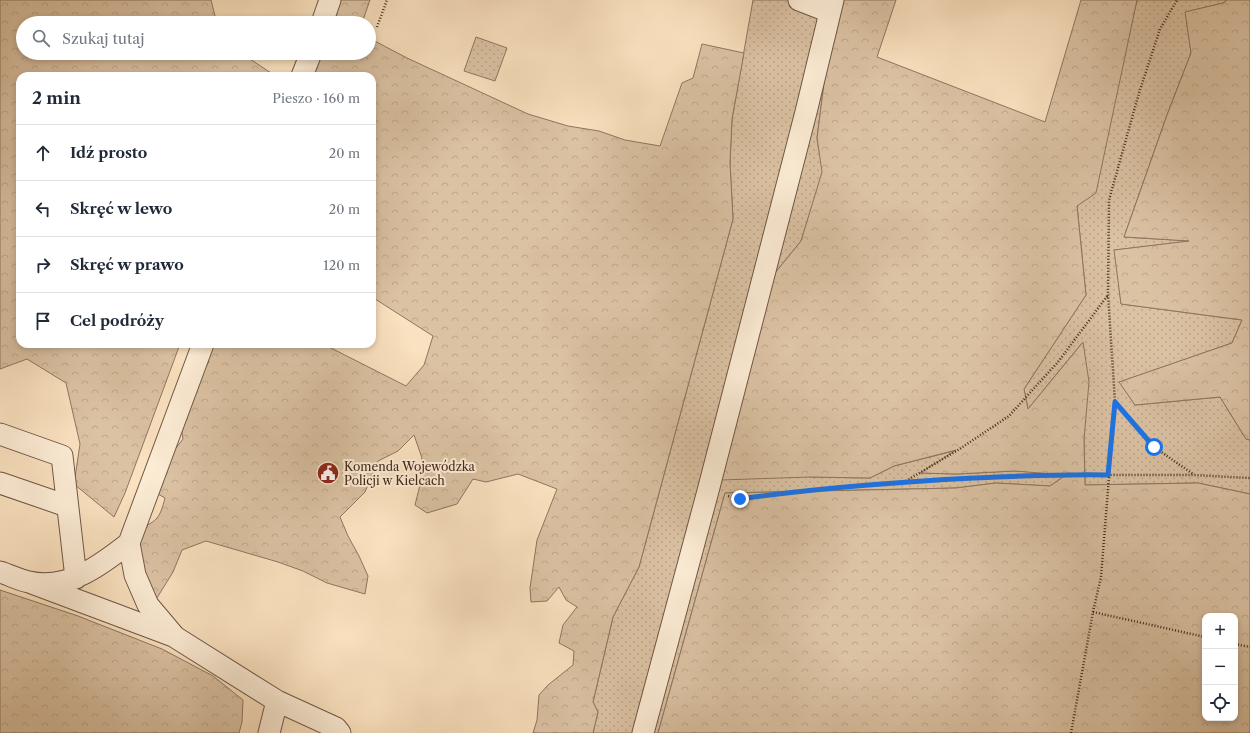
<!DOCTYPE html>
<html lang="pl">
<head>
<meta charset="utf-8">
<style>
  :root { --surface:#fff; --page:#f6f6f7; --text:#1f2937; --muted:#747a83; --line:#e0e1e3 }
  body { margin:0; font-family:"Libre Caslon Text",serif; background:var(--page); color:var(--text) }
  .controls { position:absolute; right:12px; bottom:12px; display:grid; overflow:hidden; border-radius:8px; box-shadow:0 2px 6px #0003 }
  .controls button { width:36px; height:36px; display:grid; place-items:center; padding:0; border:0; border-bottom:1px solid var(--line); background:var(--surface); color:var(--text); font:20px sans-serif }
  .stop { position:absolute; width:12px; height:12px; margin:-9px; border:3px solid #1a73e8; border-radius:50%; background:#fff }
  .stop.end { background:#1a73e8; border-color:#fff; box-shadow:0 1px 4px #0008 }
  .list { margin:0; padding:0; list-style:none }
  h2 { display:flex; justify-content:space-between; align-items:center; height:52px; margin:0; padding:0 16px; font-size:17px }
  h2 small { font-size:13px; font-weight:400; color:var(--muted) }
  .list li { display:grid; grid-template-columns:26px 1fr auto; gap:12px; align-items:center; box-sizing:border-box; height:56px; padding:0 16px; border-top:1px solid var(--line) }
  .list b { display:block; font-size:15px; white-space:nowrap }
  .list em { font-size:13px; font-style:normal; color:var(--muted) }
  .icon { flex:none; width:22px; height:22px; fill:none; stroke:currentColor; stroke-width:2; stroke-linecap:round; stroke-linejoin:round }
  .map { position:relative; flex:none; width:1250px; height:733px; overflow:hidden }
  .search { position:absolute; background:var(--surface); box-shadow:0 2px 6px #0003; left:16px; top:16px; width:360px; height:44px; display:flex; align-items:center; gap:10px; box-sizing:border-box; padding:0 14px; border-radius:22px; color:var(--muted); font-size:15px }
  .panel { position:absolute; background:var(--surface); box-shadow:0 2px 6px #0003; left:16px; top:72px; width:360px; height:276px; border-radius:12px }
  .map>svg:first-child { display:block }
</style>
</head>
<body>
<div class="map">
<svg width="1250" height="733" viewBox="0 0 1250 733">
  <defs>
    <pattern id="grass-dots" width="8" height="8" patternUnits="userSpaceOnUse"><rect width="8" height="8" fill="#dbc2a3"/><path d="M2 2h.1M6 6h.1" fill="none" stroke="#bda78c" stroke-width="1.8" stroke-linecap="round"/></pattern>
    <pattern id="forest-crowns" width="20" height="18" patternUnits="userSpaceOnUse"><rect width="20" height="18" fill="#dbc2a3"/><path d="M2 6a3 3 0 1 1 6 0M12 15a3 3 0 1 1 6 0" fill="none" stroke="#bda78c"/></pattern>
  </defs>
  <rect width="100%" height="100%" fill="#fae1bf"/>
  <filter id="stains"><feTurbulence type="fractalNoise" baseFrequency=".005" numOctaves="4"/><feColorMatrix values="0 0 0 0 .2 0 0 0 0 .09 0 0 0 0 .02 0 0 0 .5 -.17"/></filter>
  <radialGradient id="worn" r=".72"><stop offset=".6" stop-color="#630" stop-opacity="0"/><stop offset="1" stop-color="#630" stop-opacity=".3"/></radialGradient>
  <path fill="url(#grass-dots)" stroke="#8e765f" d="M 753,0 L 840,0 L 827,60 L 817,138 L 823,172 L 801,241 L 775,273 L 809,477 L 870,478 L 894,466 L 958,450 L 921,473 L 957,474 L 1014,471 L 1067,474 L 1050,486 L 996,483 L 956,488 L 725,493 L 658,733 L 593,733 L 598,712 L 593,702 L 613,617 L 639,567 L 733,219 L 730,163 L 732,119 Z
    M 1137,0 L 1227,0 L 1223,3 L 1186,12 L 1191,53 L 1167,115 L 1124,237 L 1192,241 L 1115,250 L 1121,304 L 1242,320 L 1232,343 L 1120,382 L 1135,405 L 1220,397 L 1246,439 L 1250,440 L 1250,494 L 1198,483 L 1085,485 L 1082,343 L 1028,409 L 1024,389 L 1086,295 L 1077,206 L 1129,34 Z
    M 476,37 L 507,48 L 495,81 L 464,71 Z"/>
  <path fill="url(#forest-crowns)" stroke="#8e765f" fill-rule="evenodd" d="M 0,0 L 211,0 L 215,16 L 218,23 L 23,23 L 23,53 L 241,53 L 274,75 L 273,76 L 20,76 L 20,344 L 180,344 L 125,493 L 114,517 L 74,484 L 80,444 L 66,383 L 27,359 L 0,369 Z
    M 334,0 L 370,0 L 362,23 L 324,23 Z
    M 840,0 L 896,0 L 877,57 L 1045,122 L 1081,0 L 1137,0 L 1096,193 L 1077,206 L 1086,295 L 1024,389 L 1028,409 L 1083,342 L 1089,382 L 1084,439 L 1085,485 L 1198,483 L 1250,494 L 1250,733 L 658,733 L 725,493 L 956,488 L 996,483 L 1050,486 L 1066,475 L 1014,471 L 957,474 L 920,473 L 956,450 L 894,466 L 870,478 L 809,477 L 721,480 L 739,403 L 775,273 L 801,241 L 822,172 L 817,138 L 827,60 ZM 1205,616 L 1235,616 L 1235,718 L 1205,718 Z
    M 1227,0 L 1250,0 L 1250,440 L 1246,439 L 1220,397 L 1135,405 L 1119,382 L 1232,343 L 1242,320 L 1121,304 L 1114,250 L 1189,241 L 1124,237 L 1167,115 L 1191,53 L 1185,12 L 1223,3 Z
    M 369,38 L 407,58 L 528,114 L 568,126 L 599,131 L 625,140 L 660,146 L 682,83 L 693,78 L 702,44 L 744,53 L 732,119 L 730,163 L 733,219 L 639,567 L 613,617 L 593,702 L 598,712 L 593,733 L 533,733 L 537,720 L 539,695 L 548,685 L 573,665 L 574,651 L 559,643 L 563,625 L 577,607 L 566,600 L 559,587 L 547,601 L 531,602 L 530,588 L 537,540 L 557,489 L 518,474 L 486,482 L 473,479 L 457,504 L 427,513 L 415,505 L 421,481 L 422,458 L 414,435 L 398,451 L 378,461 L 365,492 L 340,517 L 348,536 L 359,556 L 368,576 L 365,594 L 327,583 L 303,571 L 278,562 L 206,541 L 182,550 L 173,572 L 155,601 L 135,558 L 139,529 C 158,521 160,517 165,498 L 158,494 L 172,453 L 183,439 L 180,422 L 190,410 L 196,378 L 209,362 L 205,349 L 206,344 L 330,344 L 329,347 L 406,386 L 424,365 L 433,336 L 372,297 L 372,76 L 304,76 L 313,53 L 369,53 Z
    M 0,590 L 78,616 L 162,649 L 213,676 L 243,700 L 242,722 L 239,733 L 0,733 Z"/>
  <g fill="none" stroke-linecap="round" stroke-linejoin="round">
    <g stroke="#705744" stroke-width="23">
      <path id="minor" d="M 799,0 L 830,12
        M 322,23 L 330,0
        M 302,76 L 311,53
        M 203,344 L 129,543 L 135,575 L 148,605 L 175,637 L 277,701 L 336,728 L 340,733
        M 0,434 L 62,456 L 76,578
        M 0,483 L 67,506
        M 0,572 C 10,575 19,580 29,582 C 67,591 101,565 129,543
        M 29,582 L 173,636
        M 269,733 L 277,701
        M 643,733 L 708,491 L 806,112 L 833,0"/>
    </g>
    <path stroke="#42291b" stroke-width="2.5" stroke-dasharray="1 2" stroke-linecap="butt" d="M 377,27 L 387,0
      M 1115,402 L 1154,447 L 1193,474
      M 906,481 L 958,450 L 1009,416 L 1058,362 L 1108,295
      M 728,496 L 741,499 L 781,493 L 905,482 L 1067,474 L 1108,475 L 1193,475 L 1250,478
      M 1093,612 L 1205,637
      M 1235,644 L 1250,647
      M 1071,733 L 1093,612 L 1101,577 L 1115,402 L 1108,294 L 1109,200 L 1139,93 L 1160,29 L 1177,0"/>
    <use href="#minor" stroke="#fcecd5" stroke-width="21"/>
  </g>
  <g fill="none" stroke-linecap="round" stroke-linejoin="round">
    <path stroke="#1a73e8" stroke-width="5" d="M 740,499 C 818,488 896,482 974,478 C 1019,476 1063,474 1108,475 L 1115,402 L 1154,447"/>
  </g>
  <defs>
    <g id="civic-disc" transform="scale(1.15)"><circle r="9.5" fill="#8f2418" stroke="#fcecd5"/><path d="M-.6-6.5H3V-4.5H.6V-3L4-1V1h2V6H-6V1h2V-1L-.6-3ZM-1.2 2.5V6h2.4V2.5Z" fill="#fff"/></g>
  </defs>
  <g fill-rule="evenodd">
    <use href="#civic-disc" x="328" y="473"/>
  </g>
  <g text-anchor="middle" dominant-baseline="central" stroke-width="4" stroke-linejoin="round" paint-order="stroke">
    <g font-size="12" fill="#42291b" stroke="#fcecd5" text-anchor="start">
      <text x="344" y="466">Komenda Wojewódzka<tspan x="344" dy="14">Policji w Kielcach</tspan></text>
    </g>
  </g>
  <rect width="100%" height="100%" filter="url(#stains)"/>
  <rect width="100%" height="100%" fill="url(#worn)"/>
</svg>
<div class="controls">
<button>+</button>
<button>−</button>
<button><svg class="icon" aria-label="locate" viewBox="0 0 24 24"><circle cx="12" cy="12" r="6"/><path d="M12 2v4M12 18v4M2 12h4M18 12h4"/></svg></button>
</div>
<div class="stop" style="left:1154px;top:447px"></div>
<div class="stop end" style="left:740px;top:499px"></div>
<div class="search"><svg class="icon" aria-label="search" viewBox="0 0 24 24"><circle cx="10" cy="10" r="6"/><path d="M15 15l6 6"/></svg>Szukaj tutaj</div>
<section class="panel">
<h2>2 min<small>Pieszo · 160 m</small></h2>
<ul class="list">
<li><svg class="icon" aria-label="ahead" viewBox="0 0 24 24"><path d="M12 20V5M6 11l6-6 6 6"/></svg><div><b>Idź prosto</b></div><em>20 m</em></li>
<li><svg class="icon" aria-label="left" viewBox="0 0 24 24"><path d="M17 20v-9H6M10 6l-5 5 5 5"/></svg><div><b>Skręć w lewo</b></div><em>20 m</em></li>
<li><svg class="icon" aria-label="right" viewBox="0 0 24 24"><path d="M7 20v-9h11M14 6l5 5-5 5"/></svg><div><b>Skręć w prawo</b></div><em>120 m</em></li>
<li><svg class="icon" aria-label="arrive" viewBox="0 0 24 24"><path d="M6 21V4h12l-3 4 3 4H6"/></svg><div><b>Cel podróży</b></div></li>
</ul>
</section>
</div>
</body>
</html>
